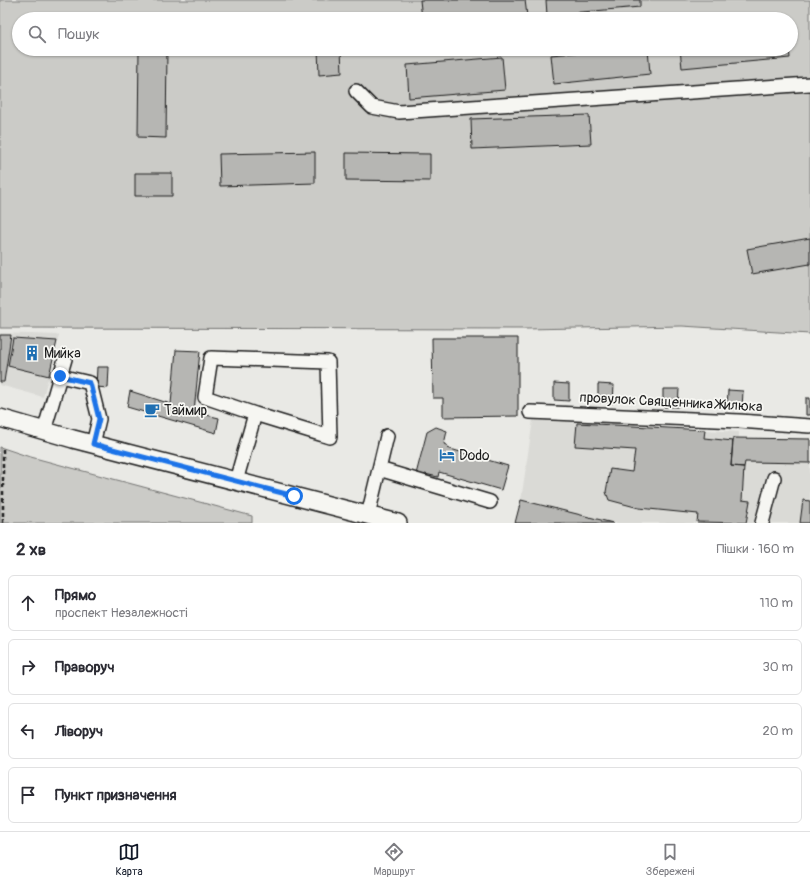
<!DOCTYPE html>
<html lang="uk">
<head>
<meta charset="utf-8">
<style>
  :root { --surface:#fff; --page:#f7f7f7; --text:#2b2b33; --muted:#7c7c81; --line:#e1e1e2; --accent:#111827 }
  body { margin:0; font-family:Pangolin,sans-serif; background:var(--page); color:var(--text) }
  .stop { position:absolute; width:12px; height:12px; margin:-9px; border:3px solid #1a73e8; border-radius:50%; background:#fff }
  .stop.end { background:#1a73e8; border-color:#fff; box-shadow:0 1px 4px #0008 }
  .list { margin:0; padding:0; list-style:none }
  h2 { display:flex; justify-content:space-between; align-items:center; height:52px; margin:0; padding:0 16px; font-size:17px }
  h2 small { font-size:13px; font-weight:400; color:var(--muted) }
  .list li { display:grid; grid-template-columns:26px 1fr auto; gap:12px; align-items:center; box-sizing:border-box; height:56px; margin:0 8px 8px; padding:0 8px; border:1px solid var(--line); border-radius:6px }
  .list b { display:block; font-size:15px; white-space:nowrap }
  .list p { margin:0; font-size:13px; white-space:nowrap; color:var(--muted) }
  .list em { font-size:13px; font-style:normal; color:var(--muted) }
  .icon { flex:none; width:22px; height:22px; fill:none; stroke:currentColor; stroke-width:2; stroke-linecap:round; stroke-linejoin:round }
  .map { position:relative; flex:none; width:810px; height:523px; overflow:hidden }
  .search { position:absolute; background:var(--surface); box-shadow:0 1px 3px #0004; left:12px; right:12px; top:12px; height:44px; display:flex; align-items:center; gap:10px; box-sizing:border-box; padding:0 14px; border-radius:22px; color:var(--muted); font-size:15px }
  .sheet { height:308px; background:var(--surface) }
  nav { display:flex; justify-content:space-around; align-items:center; box-sizing:border-box; height:56px; border-top:1px solid var(--line); background:var(--surface); font-size:11px; color:var(--muted) }
  nav a { display:grid; justify-items:center; gap:2px }
  nav .on { color:var(--accent) }
  .map>svg:first-child { display:block }
</style>
</head>
<body>
<div class="map">
<svg width="810" height="523" viewBox="0 0 810 523">
  <rect width="100%" height="100%" fill="#e9e9e5"/>
  <filter id="ink" filterUnits="userSpaceOnUse"><feTurbulence type="fractalNoise" baseFrequency=".025" numOctaves="2"/><feDisplacementMap in="SourceGraphic" scale="8" xChannelSelector="R" yChannelSelector="G"/><feConvolveMatrix kernelMatrix="1 2 1 2 8 2 1 2 1" color-interpolation-filters="sRGB"/></filter>
  <g filter="url(#ink)">
    <path fill="#dadad6" d="M 0,333 L 59,335 L 43,397 L 0,385 Z
      M 533,420 L 739,432 L 739,438 L 810,439 L 810,523 L 515,523 L 521,500 Z"/>
    <path fill="#cbcbc7" stroke="#747472" fill-rule="evenodd" d="M 0,0 L 810,0 L 810,334 L 682,326 L 526,329 L 0,328 ZM 19,19 L 791,19 L 791,49 L 19,49 Z
      M 0,447 L 27,456 L 252,516 L 252,523 L 0,523 Z"/>
    <path fill="#b6b6b3" stroke="#1c1c1c" d="M 420,0 L 525,0 L 527,16 L 498,19 L 422,19 Z
      M 546,0 L 640,0 L 640,7 L 547,15 Z
      M 139,49 L 167,49 L 166,138 L 138,137 Z
      M 318,49 L 341,49 L 342,73 L 319,75 Z
      M 616,49 L 648,49 L 650,74 L 554,84 L 551,55 Z
      M 680,49 L 789,49 L 790,58 L 682,68 Z
      M 502,57 L 505,90 L 409,98 L 407,65 Z
      M 589,115 L 591,144 L 472,149 L 471,119 Z
      M 315,152 L 315,183 L 220,186 L 219,154 Z
      M 346,153 L 430,154 L 430,181 L 346,180 Z
      M 135,173 L 172,173 L 172,196 L 135,196 Z
      M 810,238 L 810,264 L 752,274 L 747,249 Z
      M 0,335 L 11,335 L 4,382 L 0,382 Z
      M 13,338 L 57,341 L 49,376 L 8,366 Z
      M 432,338 L 518,338 L 518,416 L 443,417 L 443,398 L 433,398 Z
      M 176,350 L 200,351 L 194,412 L 219,418 L 216,433 L 127,407 L 130,391 L 171,404 Z
      M 97,367 L 109,367 L 108,388 L 96,387 Z
      M 554,383 L 569,384 L 569,401 L 554,400 Z
      M 598,384 L 614,385 L 613,403 L 598,402 Z
      M 663,389 L 679,389 L 678,407 L 663,407 Z
      M 728,390 L 743,391 L 742,409 L 727,408 Z
      M 806,398 L 810,398 L 810,415 L 806,415 Z
      M 577,423 L 705,430 L 704,438 L 733,441 L 731,466 L 744,467 L 742,500 L 750,501 L 746,523 L 697,522 L 698,514 L 639,508 L 609,500 L 606,492 L 610,469 L 632,472 L 635,450 L 575,446 Z
      M 436,427 L 447,431 L 444,444 L 448,446 L 447,448 L 508,466 L 501,490 L 439,472 L 438,477 L 425,474 L 420,479 L 415,478 L 427,432 Z
      M 733,438 L 810,439 L 810,463 L 745,462 L 744,467 L 731,466 Z
      M 521,500 L 613,523 L 515,523 Z
      M 803,500 L 810,501 L 810,523 L 800,523 Z"/>
    <g fill="none" stroke-linecap="round" stroke-linejoin="round">
      <g stroke="#1c1c1c" stroke-width="16">
        <path id="minor" d="M 356,91 L 372,107 L 399,112 L 810,84
          M 60,376 L 90,383 L 99,419 L 93,444
          M 530,412 L 739,421 L 810,426
          M 44,431 L 65,359
          M 379,469 L 490,502
          M 236,481 L 255,414 L 205,397 L 211,358 L 328,362 L 330,437 L 255,414
          M 368,515 L 387,436
          M 762,523 L 774,478"/>
      </g>
      <g stroke="#1c1c1c" stroke-width="20">
        <path id="major" d="M 0,418 L 73,439 L 398,523"/>
      </g>
      <path stroke="#1c1c1c" stroke-width="2.5" stroke-dasharray="4 3" stroke-linecap="butt" d="M 3,523 L 3,449"/>
      <use href="#minor" stroke="#f6f6f2" stroke-width="13"/>
      <use href="#major" stroke="#f6f6f2" stroke-width="17"/>
    </g>
  </g>
  <g fill="none" stroke-linecap="round" stroke-linejoin="round" filter="url(#ink)">
    <path stroke="#1a73e8" stroke-width="5" d="M 60,376 L 90,383 L 99,419 L 93,444 L 294,496"/>
  </g>
  <defs>
    <g id="building-bare" transform="scale(1.2)"><path d="M-4-6H4V6H1V3H-1V6H-4ZM-2.5-4.3h1.7v1.8h-1.7ZM.8-4.3h1.7v1.8H.8ZM-2.5-1h1.7V.8h-1.7ZM.8-1h1.7V.8H.8Z" fill="#1f6fb2" stroke="#f6f6f2" stroke-width="2.5" paint-order="stroke"/></g>
    <g id="cafe-bare" transform="scale(1.2)"><path d="M-5.5-4.5H6V0H3Q3 3.5 0 3.5H-2.5Q-5.5 3.5-5.5 0ZM3-3.2v2h1.7v-2ZM-6 4.5H4V6H-6Z" fill="#1f6fb2" stroke="#f6f6f2" stroke-width="2.5" paint-order="stroke"/></g>
    <g id="hotel-bare" transform="scale(1.2)"><path d="M-6-4.5h1.5V1H6V5H4.5V3h-9V5H-6ZM-4 0a1.8 1.8 0 1 1 3.6 0ZM.5 0V-2.5h3Q6-2.5 6 0Z" fill="#1f6fb2" stroke="#f6f6f2" stroke-width="2.5" paint-order="stroke"/></g>
  </defs>
  <g fill-rule="evenodd">
    <use href="#building-bare" x="32" y="353"/>
    <use href="#cafe-bare" x="152" y="410"/>
    <use href="#hotel-bare" x="447" y="455"/>
  </g>
  <g text-anchor="middle" dominant-baseline="central" stroke-width="3.5" stroke-linejoin="round" paint-order="stroke">
    <g font-size="14" fill="#1c1c1c" stroke="#f6f6f2" text-anchor="start">
      <text x="44" y="353">Мийка</text>
      <text x="164" y="410">Таймир</text>
      <text x="459" y="455">Dodo</text>
    </g>
    <g font-size="14" fill="#1c1c1c" stroke="#f6f6f2">
      <text transform="translate(671 402) rotate(3)">провулок Священника Жилюка</text>
    </g>
  </g>
</svg>
<div class="stop" style="left:294px;top:496px"></div>
<div class="stop end" style="left:60px;top:376px"></div>
<div class="search"><svg class="icon" aria-label="search" viewBox="0 0 24 24"><circle cx="10" cy="10" r="6"/><path d="M15 15l6 6"/></svg>Пошук</div>
</div>
<section class="sheet">
<h2>2 хв<small>Пішки · 160 m</small></h2>
<ul class="list">
<li><svg class="icon" aria-label="ahead" viewBox="0 0 24 24"><path d="M12 20V5M6 11l6-6 6 6"/></svg><div><b>Прямо</b><p>проспект Незалежності</p></div><em>110 m</em></li>
<li><svg class="icon" aria-label="right" viewBox="0 0 24 24"><path d="M7 20v-9h11M14 6l5 5-5 5"/></svg><div><b>Праворуч</b></div><em>30 m</em></li>
<li><svg class="icon" aria-label="left" viewBox="0 0 24 24"><path d="M17 20v-9H6M10 6l-5 5 5 5"/></svg><div><b>Ліворуч</b></div><em>20 m</em></li>
<li><svg class="icon" aria-label="arrive" viewBox="0 0 24 24"><path d="M6 21V4h12l-3 4 3 4H6"/></svg><div><b>Пункт призначення</b></div></li>
</ul>
</section>
<nav>
<a class="on"><svg class="icon" aria-label="map" viewBox="0 0 24 24"><path d="M3 6l6-2 6 2 6-2v14l-6 2-6-2-6 2zM9 4v14M15 6v14"/></svg>Карта</a>
<a><svg class="icon" aria-label="directions" viewBox="0 0 24 24"><path d="M12 3l9 9-9 9-9-9zM9 14v-3h6M13 9l2 2-2 2"/></svg>Маршрут</a>
<a><svg class="icon" aria-label="saved" viewBox="0 0 24 24"><path d="M7 4h10v16l-5-4-5 4z"/></svg>Збережені</a>
</nav>
</body>
</html>
